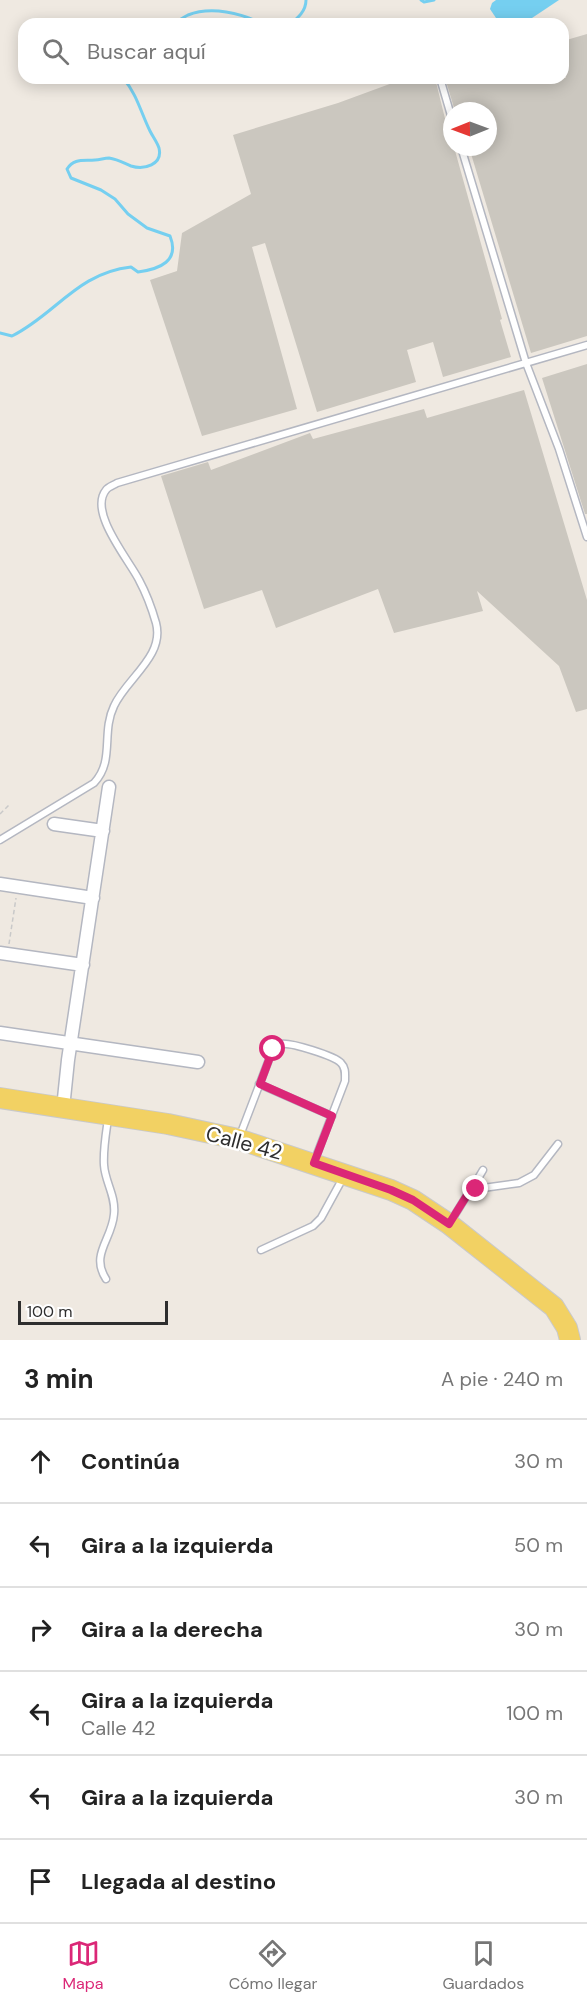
<!DOCTYPE html>
<html lang="es">
<head>
<meta charset="utf-8">
<style>
  :root { --surface:#fff; --page:#f6f6f6; --text:#222; --muted:#767676; --line:#e0e0e0; --accent:#db2777 }
  body { margin:0; font-family:"DM Sans",sans-serif; background:var(--page); color:var(--text) }
  .compass { position:absolute; left:443px; top:102px; width:54px; height:54px; border-radius:50%; background:var(--surface); box-shadow:0 3px 15px #0003; rotate:269deg }
  .scale { position:absolute; left:18px; bottom:15px; width:150px; box-sizing:border-box; padding-left:6px; border:3px solid #2e2e2e; border-top:0; font-size:16px; line-height:21px; white-space:nowrap; color:#2e2e2e; -webkit-text-stroke:4px #fff; paint-order:stroke }
  .stop { position:absolute; width:18px; height:18px; margin:-14px; border:4px solid #db2777; border-radius:50%; background:#fff }
  .stop.end { background:#db2777; border-color:#fff; box-shadow:0 2px 6px #0008 }
  .list { margin:0; padding:0; list-style:none }
  h2 { display:flex; justify-content:space-between; align-items:center; height:78px; margin:0; padding:0 24px; font-size:26px }
  h2 small { font-size:20px; font-weight:400; color:var(--muted) }
  .list li { display:grid; grid-template-columns:39px 1fr auto; gap:18px; align-items:center; box-sizing:border-box; height:84px; padding:0 24px; border-top:2px solid var(--line) }
  .list b { display:block; font-size:22px; white-space:nowrap }
  .list p { margin:0; font-size:20px; white-space:nowrap; color:var(--muted) }
  .list em { font-size:20px; font-style:normal; color:var(--muted) }
  .icon { flex:none; width:33px; height:33px; fill:none; stroke:currentColor; stroke-width:2; stroke-linecap:round; stroke-linejoin:round }
  .map { position:relative; flex:none; width:587px; height:1340px; overflow:hidden }
  .search { position:absolute; background:var(--surface); box-shadow:0 3px 15px #0003; left:18px; right:18px; top:18px; height:66px; display:flex; align-items:center; gap:15px; box-sizing:border-box; padding:0 21px; border-radius:18px; color:var(--muted); font-size:22px }
  .sheet { height:582px; background:var(--surface) }
  nav { display:flex; justify-content:space-around; align-items:center; box-sizing:border-box; height:84px; border-top:2px solid var(--line); background:var(--surface); font-size:16px; color:var(--muted) }
  nav a { display:grid; justify-items:center; gap:3px }
  nav .on { color:var(--accent) }
  .map>svg:first-child { display:block }
</style>
</head>
<body>
<div class="map">
<svg width="587" height="1340" viewBox="0 0 587 1340">
  <rect width="100%" height="100%" fill="#efe9e1"/>
  <path fill="#75cff0" d="M 496,0 L 559,0 L 523,24 L 500,24 L 490,9 L 492,3 Z"/>
  <g fill="none" stroke-linecap="round" stroke-linejoin="round">
    <path stroke="#75cff0" stroke-width="3" d="M 421,0 L 424,2 L 434,0
      M 171,24 C 177,22 182,18 188,15 C 211,6 242,13 262,24
      M 290,24 C 298,18 306,11 306,0
      M 0,333 L 12,336 C 56,314 77,273 131,267 L 138,272 C 160,269 180,261 170,236 L 147,228 L 128,214 L 115,199 L 101,190 L 71,178 L 67,169 C 74,158 83,161 95,160 C 100,160 104,158 109,158 C 117,159 124,163 131,166 C 144,170 163,165 159,148 C 157,142 153,137 150,131 C 141,113 137,94 123,78"/>
  </g>
  <path fill="#cbc7bf" d="M 587,34 L 587,336 L 531,353 L 469,147 L 488,147 L 488,111 L 455,111 L 445,78 L 566,78 L 563,69 L 563,41 Z
    M 406,78 L 435,78 L 452,147 L 454,147 L 502,319 L 500,320 L 511,357 L 443,377 L 433,342 L 407,350 L 416,382 L 317,412 L 265,243 L 252,247 L 297,409 L 202,436 L 150,280 L 177,271 L 182,233 L 251,194 L 233,135 L 338,103 Z
    M 587,364 L 587,514 L 585,514 L 542,378 Z
    M 524,390 L 587,600 L 587,709 L 576,712 L 559,666 L 477,591 L 483,611 L 394,633 L 378,589 L 276,628 L 262,590 L 204,609 L 161,476 L 208,462 L 211,470 L 310,433 L 313,439 L 424,409 L 427,418 Z"/>
  <g fill="none" stroke-linecap="round" stroke-linejoin="round">
    <g stroke="#b4b7c1" stroke-width="9">
      <path id="lane" d="M 440,78 L 452,119
        M 461,147 L 526,363 L 559,449 L 587,537
        M 0,840 L 94,783 C 115,761 101,733 114,706 C 126,679 165,656 156,623 C 152,609 146,593 139,580 C 129,560 88,512 106,490 C 108,487 114,485 117,483 L 587,345
        M 259,1084 L 332,1116
        M 239,1138 L 273,1049 C 276,1046 277,1045 281,1044 C 290,1042 335,1056 341,1063 C 346,1068 345,1074 345,1081 L 314,1162
        M 470,1192 L 483,1170
        M 451,1221 L 469,1192 L 476,1189 L 519,1183 L 534,1175 L 558,1144
        M 261,1250 L 313,1226 L 321,1218 L 344,1176
        M 106,1279 C 90,1254 112,1240 114,1214 C 116,1196 105,1182 104,1165 C 103,1150 106,1133 108,1119"/>
    </g>
    <g stroke="#b4b7c1" stroke-width="15">
      <path id="street" d="M 54,824 L 103,831
        M 0,884 L 93,898
        M 0,953 L 83,965
        M 0,1033 L 198,1062
        M 63,1108 L 68,1060 L 109,787"/>
    </g>
    <g stroke="#c9c9c9" stroke-width="22">
      <path id="primary" d="M 0,1098 L 168,1124 L 238,1139 L 391,1190 L 413,1200 L 449,1224 L 554,1307 L 567,1328 L 570,1340"/>
    </g>
    <path stroke="#c9c9c9" stroke-width="1.5" stroke-dasharray="4.5 3" stroke-linecap="butt" d="M 0,814 L 9,805
      M 9,944 L 16,898"/>
    <use href="#lane" stroke="#fff" stroke-width="6"/>
    <use href="#street" stroke="#fff" stroke-width="12"/>
    <use href="#primary" stroke="#f2d163" stroke-width="20"/>
  </g>
  <g fill="none" stroke-linecap="round" stroke-linejoin="round">
    <path stroke="#db2777" stroke-width="8" d="M 273,1049 L 260,1084 L 332,1116 L 314,1163 L 391,1190 L 413,1200 L 449,1224 L 469,1192 L 476,1189"/>
  </g>
  <g text-anchor="middle" dominant-baseline="central" stroke-width="5" stroke-linejoin="round" paint-order="stroke">
    <g font-size="21" fill="#2e2e2e" stroke="#fff">
      <text transform="translate(244 1143) rotate(15)">Calle 42</text>
    </g>
  </g>
</svg>
<svg class="compass" viewBox="-18 -18 36 36"><path d="M0-13l5 13h-10z" fill="#e53935"/><path d="M0 13l5-13h-10z" fill="#767676"/></svg>
<div class="scale">100 m</div>
<div class="stop" style="left:273px;top:1049px"></div>
<div class="stop end" style="left:476px;top:1189px"></div>
<div class="search"><svg class="icon" aria-label="search" viewBox="0 0 24 24"><circle cx="10" cy="10" r="6"/><path d="M15 15l6 6"/></svg>Buscar aquí</div>
</div>
<section class="sheet">
<h2>3 min<small>A pie · 240 m</small></h2>
<ul class="list">
<li><svg class="icon" aria-label="ahead" viewBox="0 0 24 24"><path d="M12 20V5M6 11l6-6 6 6"/></svg><div><b>Continúa</b></div><em>30 m</em></li>
<li><svg class="icon" aria-label="left" viewBox="0 0 24 24"><path d="M17 20v-9H6M10 6l-5 5 5 5"/></svg><div><b>Gira a la izquierda</b></div><em>50 m</em></li>
<li><svg class="icon" aria-label="right" viewBox="0 0 24 24"><path d="M7 20v-9h11M14 6l5 5-5 5"/></svg><div><b>Gira a la derecha</b></div><em>30 m</em></li>
<li><svg class="icon" aria-label="left" viewBox="0 0 24 24"><path d="M17 20v-9H6M10 6l-5 5 5 5"/></svg><div><b>Gira a la izquierda</b><p>Calle 42</p></div><em>100 m</em></li>
<li><svg class="icon" aria-label="left" viewBox="0 0 24 24"><path d="M17 20v-9H6M10 6l-5 5 5 5"/></svg><div><b>Gira a la izquierda</b></div><em>30 m</em></li>
<li><svg class="icon" aria-label="arrive" viewBox="0 0 24 24"><path d="M6 21V4h12l-3 4 3 4H6"/></svg><div><b>Llegada al destino</b></div></li>
</ul>
</section>
<nav>
<a class="on"><svg class="icon" aria-label="map" viewBox="0 0 24 24"><path d="M3 6l6-2 6 2 6-2v14l-6 2-6-2-6 2zM9 4v14M15 6v14"/></svg>Mapa</a>
<a><svg class="icon" aria-label="directions" viewBox="0 0 24 24"><path d="M12 3l9 9-9 9-9-9zM9 14v-3h6M13 9l2 2-2 2"/></svg>Cómo llegar</a>
<a><svg class="icon" aria-label="saved" viewBox="0 0 24 24"><path d="M7 4h10v16l-5-4-5 4z"/></svg>Guardados</a>
</nav>
</body>
</html>
